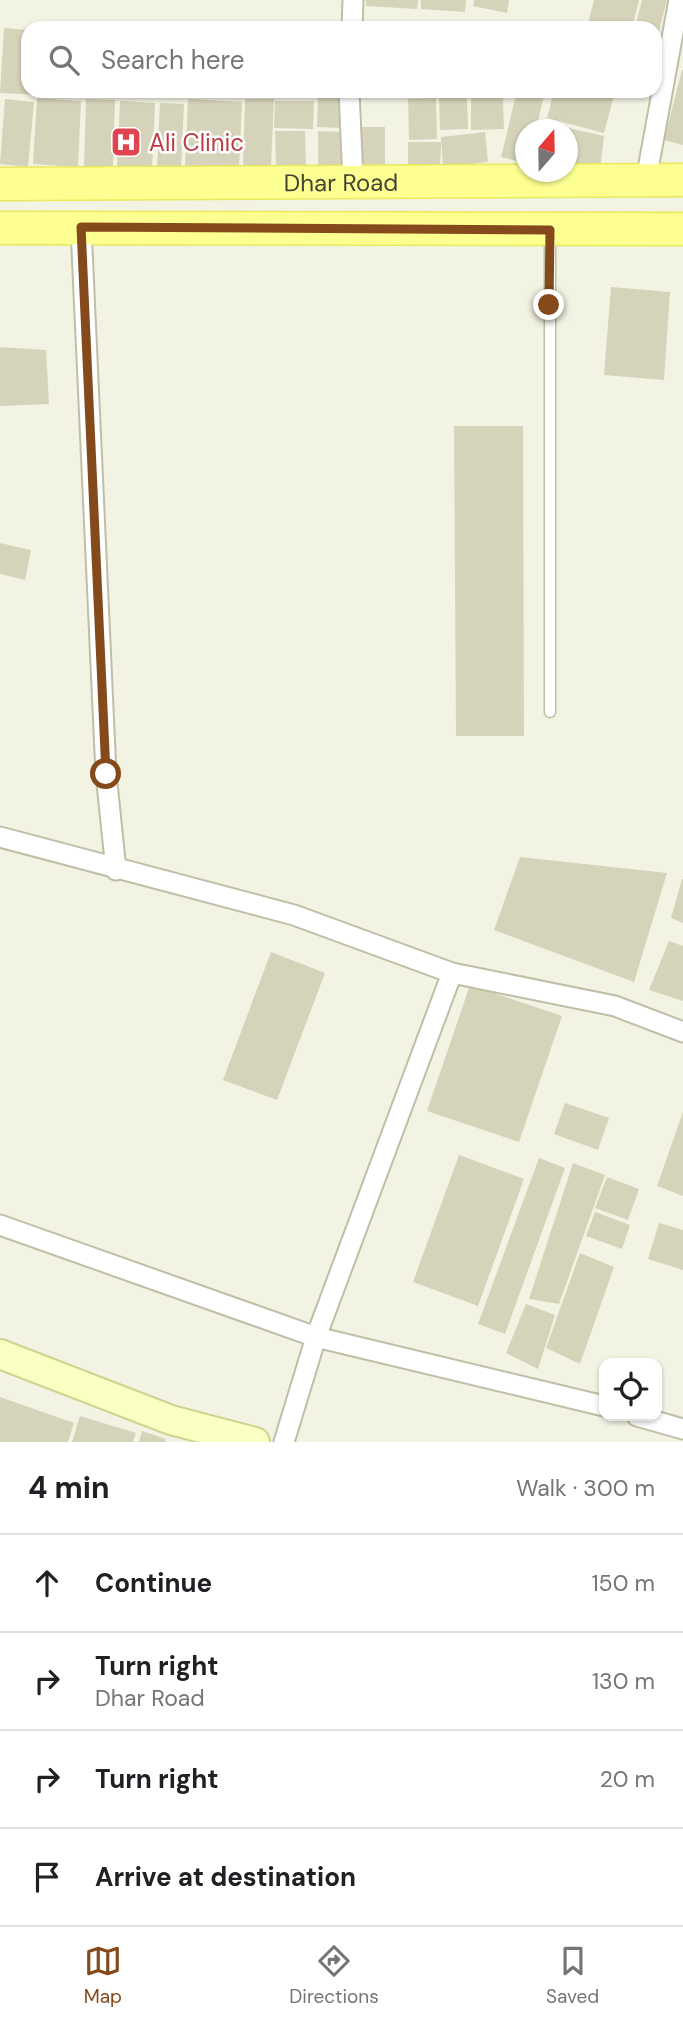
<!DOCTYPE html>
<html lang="en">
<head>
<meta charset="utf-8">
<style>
  :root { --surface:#fff; --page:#f2f2f2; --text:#202124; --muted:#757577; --line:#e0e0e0; --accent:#844a1b }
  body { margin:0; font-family:"DM Sans",sans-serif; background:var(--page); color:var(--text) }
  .controls { position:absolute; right:21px; bottom:21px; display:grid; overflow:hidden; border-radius:14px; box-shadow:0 2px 5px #0004 }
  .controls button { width:63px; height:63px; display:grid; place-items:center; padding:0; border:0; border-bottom:2px solid var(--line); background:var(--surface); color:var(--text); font:35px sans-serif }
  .compass { position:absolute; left:515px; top:119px; width:63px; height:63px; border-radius:50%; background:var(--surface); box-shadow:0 2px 5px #0004; rotate:20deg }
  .stop { position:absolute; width:21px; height:21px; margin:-16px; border:5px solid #844a1b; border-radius:50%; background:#fff }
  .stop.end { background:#844a1b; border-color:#fff; box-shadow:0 2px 7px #0008 }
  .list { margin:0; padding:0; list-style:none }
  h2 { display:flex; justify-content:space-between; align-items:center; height:91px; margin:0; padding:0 28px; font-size:30px }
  h2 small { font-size:23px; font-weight:400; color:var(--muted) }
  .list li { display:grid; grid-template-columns:46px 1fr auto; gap:21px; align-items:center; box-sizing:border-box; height:98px; padding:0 28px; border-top:2px solid var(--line) }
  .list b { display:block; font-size:26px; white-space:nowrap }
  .list p { margin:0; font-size:23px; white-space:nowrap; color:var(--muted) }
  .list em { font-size:23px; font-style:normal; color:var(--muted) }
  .icon { flex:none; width:38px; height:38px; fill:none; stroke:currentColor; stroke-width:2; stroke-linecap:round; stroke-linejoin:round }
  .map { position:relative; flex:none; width:683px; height:1442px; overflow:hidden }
  .search { position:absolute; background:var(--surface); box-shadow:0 2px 5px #0004; left:21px; right:21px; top:21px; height:77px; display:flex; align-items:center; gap:18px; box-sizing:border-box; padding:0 24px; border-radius:21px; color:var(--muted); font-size:26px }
  .sheet { height:483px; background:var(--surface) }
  nav { display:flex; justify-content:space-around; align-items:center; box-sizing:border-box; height:98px; border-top:2px solid var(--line); background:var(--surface); font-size:19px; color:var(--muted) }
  nav a { display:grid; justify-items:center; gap:4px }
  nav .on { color:var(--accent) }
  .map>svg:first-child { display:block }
</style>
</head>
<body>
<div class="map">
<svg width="683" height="1442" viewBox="0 0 683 1442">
  <rect width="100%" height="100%" fill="#f3f3e4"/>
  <path fill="#d5d3b9" d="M 366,0 L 418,0 L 417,9 L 366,6 Z
    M 421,0 L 466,0 L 465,12 L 421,9 Z
    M 474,0 L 509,0 L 507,13 L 473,6 Z
    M 594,0 L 639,0 L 632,28 L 587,28 Z
    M 642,0 L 667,0 L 656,43 L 655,28 L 635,28 Z
    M 360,21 L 388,23 L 388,28 L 360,28 Z
    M 4,28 L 28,30 L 28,91 L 41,91 L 41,95 L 0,93 Z
    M 682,70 L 683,70 L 683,145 L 664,140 Z
    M 204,91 L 240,91 L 240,94 L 204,93 Z
    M 290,91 L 310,91 L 310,98 L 290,98 Z
    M 357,91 L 385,91 L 385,95 L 357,94 Z
    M 517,91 L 545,91 L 536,130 L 526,130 L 526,163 L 501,157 Z
    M 554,91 L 615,91 L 604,133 L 547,118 Z
    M 318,93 L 342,94 L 342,128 L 317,127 Z
    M 467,96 L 468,129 L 440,130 L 439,97 Z
    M 471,97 L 503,97 L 504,129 L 471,130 Z
    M 37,98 L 81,101 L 78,167 L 33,164 Z
    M 436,98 L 437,139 L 409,140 L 408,99 Z
    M 5,99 L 34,102 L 28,167 L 0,164 Z
    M 86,99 L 115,100 L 113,167 L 84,166 Z
    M 188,99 L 242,102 L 239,169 L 185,166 Z
    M 245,99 L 274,99 L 271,167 L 243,166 Z
    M 120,101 L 155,103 L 152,169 L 117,167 Z
    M 275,101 L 314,101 L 313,129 L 274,128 Z
    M 160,103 L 184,104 L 181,169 L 157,168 Z
    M 546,123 L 604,136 L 600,170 L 568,165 L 568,130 L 545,130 Z
    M 359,127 L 385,127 L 385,167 L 358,166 Z
    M 275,131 L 305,131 L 306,166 L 276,167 Z
    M 318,131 L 343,132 L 343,169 L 318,169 Z
    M 485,132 L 488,162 L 443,167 L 441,137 Z
    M 408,142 L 441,142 L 440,169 L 408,169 Z
    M 611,287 L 670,292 L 664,380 L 604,375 Z
    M 0,347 L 46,350 L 49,404 L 0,406 Z
    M 454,426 L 523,426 L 524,736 L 456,736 Z
    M 0,543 L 31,550 L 25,580 L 0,574 Z
    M 520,857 L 667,873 L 634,982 L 494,930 Z
    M 682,879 L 683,879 L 683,923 L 671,918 Z
    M 669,941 L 683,946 L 683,1001 L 649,990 Z
    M 271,952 L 325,973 L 277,1100 L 223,1080 Z
    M 470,985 L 562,1016 L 519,1142 L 427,1111 Z
    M 565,1103 L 609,1118 L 598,1150 L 554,1134 Z
    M 683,1112 L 683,1196 L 657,1186 Z
    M 459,1155 L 524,1179 L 478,1306 L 413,1282 Z
    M 539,1158 L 565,1168 L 505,1334 L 478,1324 Z
    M 573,1163 L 605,1175 L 559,1304 L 529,1299 Z
    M 607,1177 L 639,1189 L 628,1220 L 595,1208 Z
    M 595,1212 L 630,1225 L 622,1249 L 586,1236 Z
    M 659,1223 L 683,1230 L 683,1270 L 648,1259 Z
    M 580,1253 L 614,1267 L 580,1364 L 546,1348 Z
    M 526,1304 L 555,1315 L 538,1369 L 506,1353 Z
    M 0,1397 L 74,1423 L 68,1442 L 0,1442 Z
    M 80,1416 L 136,1433 L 133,1442 L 72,1442 Z
    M 142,1431 L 166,1439 L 165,1442 L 139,1442 Z"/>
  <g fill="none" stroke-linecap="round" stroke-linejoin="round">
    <g stroke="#bfbea6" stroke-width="13">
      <path id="lane" d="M 550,712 L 550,234"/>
    </g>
    <g stroke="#bfbea6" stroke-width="23">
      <path id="street" d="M 352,28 L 353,0
        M 349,91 L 353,181
        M 646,180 L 679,0
        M 81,227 L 106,774 L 116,870
        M 0,837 L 294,915 L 452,973 L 615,1006 L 683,1032
        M 0,1225 L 316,1337 L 604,1406
        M 637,1416 L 683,1429
        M 284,1442 L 316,1337 L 452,973"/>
    </g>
    <g stroke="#d0d28f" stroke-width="32">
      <path id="secondary" d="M 0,1354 L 171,1420 L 255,1442"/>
    </g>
    <g stroke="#e9e95c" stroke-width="35">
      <g id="primary">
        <path id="s1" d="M 0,184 L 683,180"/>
        <path d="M 0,228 L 683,229"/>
      </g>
    </g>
    <use href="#lane" stroke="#fff" stroke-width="10"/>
    <use href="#street" stroke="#fff" stroke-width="19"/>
    <use href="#secondary" stroke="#fbffc2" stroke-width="28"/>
    <use href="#primary" stroke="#fdff91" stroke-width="32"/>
  </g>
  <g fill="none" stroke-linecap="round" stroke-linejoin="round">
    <path stroke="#844a1b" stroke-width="9" d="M 106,774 L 81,227 L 550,230 L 549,305"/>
  </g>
  <defs>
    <g id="hospital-square" transform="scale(1.575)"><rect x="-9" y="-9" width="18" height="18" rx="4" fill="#e0444e" stroke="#fff"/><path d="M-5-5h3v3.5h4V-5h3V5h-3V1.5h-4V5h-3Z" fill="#fff"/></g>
  </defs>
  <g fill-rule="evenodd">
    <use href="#hospital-square" x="126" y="142"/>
  </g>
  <g text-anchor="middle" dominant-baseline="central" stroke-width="5" stroke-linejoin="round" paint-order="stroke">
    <g font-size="24" fill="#be3a42" stroke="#fff" text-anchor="start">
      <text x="149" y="142">Ali Clinic</text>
    </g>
    <g font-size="24" fill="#454434" stroke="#fff">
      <text stroke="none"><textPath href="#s1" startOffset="341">Dhar Road</textPath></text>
    </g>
  </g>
</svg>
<div class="controls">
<button><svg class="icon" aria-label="locate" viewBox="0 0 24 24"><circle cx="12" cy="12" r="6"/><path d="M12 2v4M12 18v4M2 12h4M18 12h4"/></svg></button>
</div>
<svg class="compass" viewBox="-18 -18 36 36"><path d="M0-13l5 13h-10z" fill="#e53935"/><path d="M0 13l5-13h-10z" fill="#757577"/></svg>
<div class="stop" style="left:106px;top:774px"></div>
<div class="stop end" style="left:549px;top:305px"></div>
<div class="search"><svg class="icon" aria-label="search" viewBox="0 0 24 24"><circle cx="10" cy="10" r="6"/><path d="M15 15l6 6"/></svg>Search here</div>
</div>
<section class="sheet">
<h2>4 min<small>Walk · 300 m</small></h2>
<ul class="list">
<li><svg class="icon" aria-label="ahead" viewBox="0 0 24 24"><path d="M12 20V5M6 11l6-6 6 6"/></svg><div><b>Continue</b></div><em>150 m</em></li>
<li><svg class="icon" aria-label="right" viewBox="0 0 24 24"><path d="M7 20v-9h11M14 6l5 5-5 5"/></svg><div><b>Turn right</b><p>Dhar Road</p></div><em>130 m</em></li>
<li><svg class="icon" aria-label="right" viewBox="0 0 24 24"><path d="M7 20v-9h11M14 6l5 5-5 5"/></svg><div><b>Turn right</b></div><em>20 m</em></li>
<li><svg class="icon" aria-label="arrive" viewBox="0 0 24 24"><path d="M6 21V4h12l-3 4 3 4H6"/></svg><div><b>Arrive at destination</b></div></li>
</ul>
</section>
<nav>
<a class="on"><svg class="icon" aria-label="map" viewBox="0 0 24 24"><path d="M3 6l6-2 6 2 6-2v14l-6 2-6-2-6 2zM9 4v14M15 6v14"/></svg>Map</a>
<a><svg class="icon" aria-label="directions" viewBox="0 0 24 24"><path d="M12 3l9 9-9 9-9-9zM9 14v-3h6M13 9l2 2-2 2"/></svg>Directions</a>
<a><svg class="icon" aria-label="saved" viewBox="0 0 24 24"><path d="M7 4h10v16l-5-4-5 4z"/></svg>Saved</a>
</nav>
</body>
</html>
